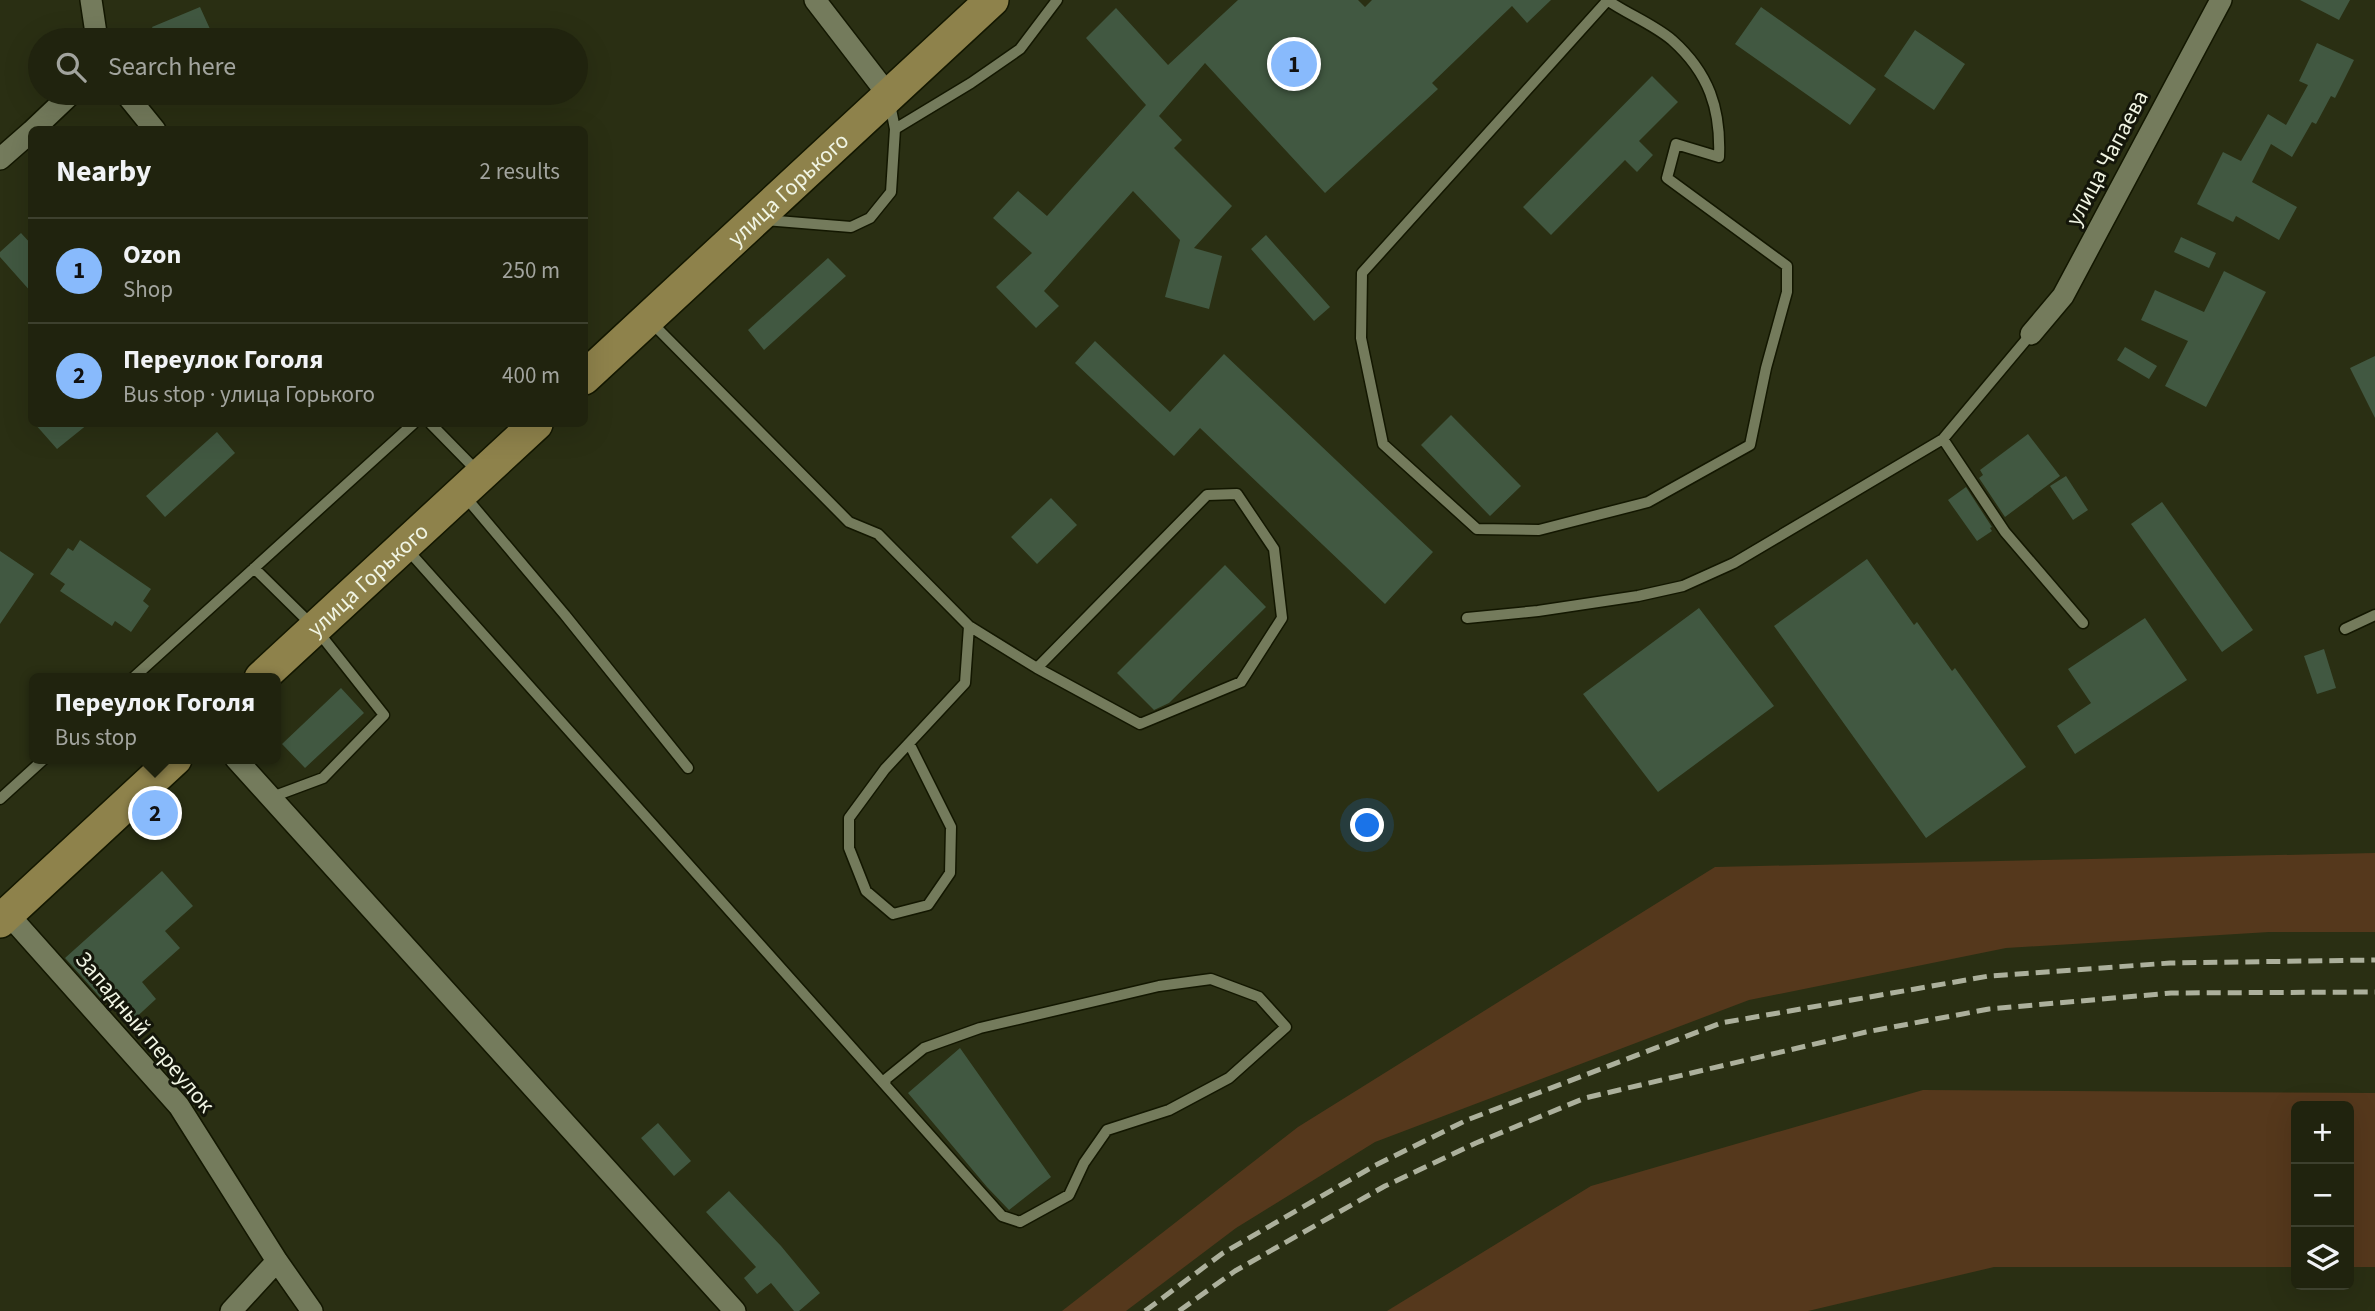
<!DOCTYPE html>
<html lang="en">
<head>
<meta charset="utf-8">
<style>
  :root { --surface:#20230e; --page:#2d2f1c; --text:#f1f3f6; --muted:#a2a49e; --line:#3d402e; --accent:#88bafc }
  body { margin:0; font-family:"Source Sans 3",sans-serif; background:var(--page); color:var(--text) }
  .controls { position:absolute; right:21px; bottom:21px; display:grid; overflow:hidden; border-radius:10px; box-shadow:0 7px 28px #0002 }
  .controls button { width:63px; height:63px; display:grid; place-items:center; padding:0; border:0; border-bottom:2px solid var(--line); background:var(--surface); color:var(--text); font:35px sans-serif }
  .you { position:absolute; left:1368px; top:826px; width:24px; height:24px; margin:-18px; border:5px solid #fff; border-radius:50%; background:#1a73e8; box-shadow:0 0 0 10px #1a73e833 }
  .badge { display:grid; place-items:center; width:46px; height:46px; border-radius:50%; background:var(--accent); color:#111; font-size:23px; font-weight:700 }
  .pin { position:absolute; translate:-50% -50%; border:4px solid #fff; box-shadow:0 2px 7px #0006 }
  .popup { position:absolute; left:29px; top:673px; width:252px; height:91px; box-sizing:border-box; display:grid; place-content:center; border-radius:10px; background:var(--surface); filter:drop-shadow(0 2px 5px #0005); font-size:23px; white-space:nowrap; color:var(--muted) }
  .popup b { font-size:26px; color:var(--text) }
  .popup::after { content:''; position:absolute; left:50%; top:100%; margin-left:-14px; border:14px solid transparent; border-top-color:var(--surface) }
  .list { margin:0; padding:0; list-style:none }
  h2 { display:flex; justify-content:space-between; align-items:center; height:91px; margin:0; padding:0 28px; font-size:30px }
  h2 small { font-size:23px; font-weight:400; color:var(--muted) }
  .list li { display:grid; grid-template-columns:46px 1fr auto; gap:21px; align-items:center; box-sizing:border-box; height:105px; padding:0 28px; border-top:2px solid var(--line) }
  .list b { display:block; font-size:26px; white-space:nowrap }
  .list p { margin:0; font-size:23px; white-space:nowrap; color:var(--muted) }
  .list em { font-size:23px; font-style:normal; color:var(--muted) }
  .icon { flex:none; width:38px; height:38px; fill:none; stroke:currentColor; stroke-width:2; stroke-linecap:round; stroke-linejoin:round }
  .map { position:relative; flex:none; width:2375px; height:1311px; overflow:hidden }
  .search { position:absolute; background:var(--surface); box-shadow:0 7px 28px #0002; left:28px; top:28px; width:560px; height:77px; display:flex; align-items:center; gap:18px; box-sizing:border-box; padding:0 24px; border-radius:38px; color:var(--muted); font-size:26px }
  .panel { position:absolute; background:var(--surface); box-shadow:0 7px 28px #0002; left:28px; top:126px; width:560px; height:301px; border-radius:10px }
  .map>svg:first-child { display:block }
</style>
</head>
<body>
<div class="map">
<svg width="2375" height="1311" viewBox="0 0 2375 1311">
  <rect width="100%" height="100%" fill="#2a2f13"/>
  <path fill="#55381c" d="M 2375,853 L 2375,932 L 2269,932 L 2006,948 L 1749,1000 L 1375,1142 L 1236,1228 L 1126,1311 L 1062,1311 L 1298,1127 L 1715,867 Z
    M 1923,1090 L 2375,1093 L 2375,1267 L 2349,1267 L 2349,1106 L 2296,1106 L 2296,1267 L 1994,1267 L 1808,1311 L 1387,1311 L 1591,1186 Z"/>
  <path fill="#415841" d="M 1238,0 L 1358,0 L 1365,7 L 1372,0 L 1551,0 L 1527,23 L 1512,6 L 1432,83 L 1438,89 L 1325,193 L 1205,63 L 1159,116 L 1182,140 L 1174,148 L 1232,206 L 1194,248 L 1222,256 L 1209,309 L 1165,297 L 1180,240 L 1133,191 L 1044,291 L 1059,306 L 1036,328 L 996,287 L 1032,253 L 993,218 L 1018,191 L 1047,216 L 1146,105 L 1086,38 L 1116,8 L 1168,65 Z
    M 2300,0 L 2350,0 L 2339,20 Z
    M 200,7 L 215,40 L 158,40 L 152,27 Z
    M 1761,7 L 1876,89 L 1850,125 L 1735,44 Z
    M 1915,30 L 1965,64 L 1934,110 L 1884,76 Z
    M 2317,43 L 2354,60 L 2335,98 L 2331,96 L 2316,124 L 2312,122 L 2292,157 L 2271,144 L 2252,182 L 2297,207 L 2279,240 L 2236,216 L 2233,222 L 2197,204 L 2223,152 L 2241,161 L 2268,114 L 2286,125 L 2308,85 L 2299,81 Z
    M 1652,76 L 1678,102 L 1639,141 L 1653,155 L 1637,172 L 1625,160 L 1551,235 L 1523,207 Z
    M 21,233 L 32,245 L 32,293 L 0,257 L 0,252 Z
    M 1266,235 L 1330,307 L 1314,321 L 1251,249 Z
    M 2181,237 L 2216,253 L 2209,268 L 2174,252 Z
    M 828,258 L 846,276 L 764,350 L 748,330 Z
    M 2224,271 L 2266,292 L 2206,407 L 2165,386 L 2188,341 L 2141,320 L 2155,290 L 2204,312 Z
    M 1095,341 L 1170,412 L 1224,354 L 1433,552 L 1385,604 L 1200,428 L 1174,456 L 1075,363 Z
    M 2125,347 L 2157,366 L 2149,379 L 2117,360 Z
    M 2375,356 L 2375,418 L 2350,368 Z
    M 1451,415 L 1521,486 L 1490,516 L 1421,445 Z
    M 35,424 L 88,424 L 57,449 Z
    M 217,432 L 235,453 L 165,517 L 146,496 Z
    M 2028,434 L 2060,476 L 2005,517 L 1979,478 L 1983,475 L 1980,470 Z
    M 2066,476 L 2088,510 L 2073,520 L 2050,486 Z
    M 1966,487 L 1992,527 L 1990,528 L 1992,531 L 1977,541 L 1948,500 Z
    M 1051,498 L 1077,525 L 1037,564 L 1011,537 Z
    M 2162,502 L 2253,630 L 2222,652 L 2131,524 Z
    M 80,540 L 151,589 L 143,601 L 149,606 L 131,632 L 115,621 L 112,626 L 60,591 L 65,584 L 50,574 L 68,548 L 73,551 Z
    M 0,551 L 34,574 L 0,624 Z
    M 1867,559 L 1914,625 L 1917,622 L 1952,671 L 1955,668 L 2026,767 L 1926,838 L 1774,626 Z
    M 1225,565 L 1266,607 L 1169,703 L 1154,710 L 1117,673 Z
    M 1699,608 L 1774,706 L 1658,792 L 1583,694 Z
    M 2145,618 L 2187,680 L 2075,754 L 2057,726 L 2091,703 L 2068,669 Z
    M 2324,649 L 2336,688 L 2317,694 L 2304,656 Z
    M 341,688 L 364,713 L 305,768 L 282,744 Z
    M 162,871 L 193,906 L 165,931 L 180,948 L 142,982 L 156,999 L 130,1023 L 109,999 L 105,1003 L 65,958 Z
    M 960,1048 L 1051,1177 L 1009,1210 L 987,1187 L 908,1093 Z
    M 658,1123 L 691,1161 L 674,1176 L 641,1138 Z
    M 729,1191 L 781,1246 L 820,1293 L 799,1311 L 794,1311 L 771,1283 L 757,1294 L 744,1278 L 756,1267 L 706,1212 Z"/>
  <g fill="none" stroke-linecap="round" stroke-linejoin="round">
    <g stroke="#131700" stroke-width="13">
      <path id="service" d="M 1607,0 C 1627,14 1653,24 1672,40 C 1709,73 1721,109 1719,157 L 1676,144 L 1667,178 L 1787,266 L 1787,292 L 1766,368 L 1750,445 L 1648,502 L 1539,530 L 1477,529 L 1383,444 L 1361,338 L 1362,273 L 1607,1
        M 895,129 L 971,83 L 1020,49 L 1057,0
        M 765,220 L 851,227 L 870,218 L 891,192 L 895,129 L 890,104
        M 650,321 L 849,522 L 878,534 L 969,626 L 965,683 L 885,769 L 849,818 L 849,848 L 866,891 L 893,914 L 928,905 L 950,873 L 951,827 L 909,743
        M 431,424 L 479,473
        M 1943,439 L 2005,532 L 2083,623
        M 463,494 L 565,615 L 688,768
        M 406,548 C 605,770 804,992 1002,1216 L 1020,1222 L 1069,1195 L 1084,1163 L 1107,1130 L 1169,1110 L 1229,1078 L 1286,1027 L 1259,997 L 1211,979 L 1159,986 L 980,1028 L 924,1048 L 886,1079 L 885,1084
        M 254,568 L 316,629 L 384,715 L 323,778 L 272,797
        M 1467,618 L 1538,611 L 1638,596 L 1683,586 L 1734,563 L 1943,439 L 2031,334
        M 969,626 L 1037,668 L 1140,724 L 1241,682 L 1282,618 L 1274,549 L 1237,494 L 1207,495 L 1037,668
        M 2345,629 L 2375,615
        M 133,678 L 413,424
        M 0,799 L 44,759"/>
    </g>
    <g stroke="#131700" stroke-width="24">
      <path id="minor" d="M 91,0 L 97,40
        M 815,0 L 889,96
        M 125,93 L 155,130
        M 33,130 L 72,93
        M 0,159 L 32,131
        M 2031,334 L 2063,296 L 2221,0
        M 236,759 L 735,1311
        M 8,914 L 179,1106 L 277,1261 L 312,1311
        M 231,1311 L 277,1261"/>
    </g>
    <g stroke="#131700" stroke-width="36">
      <g id="primary">
        <path id="s1" d="M 584,378 L 992,0"/>
        <path id="s2" d="M 261,678 L 536,424"/>
        <path d="M 0,921 L 175,759"/>
      </g>
    </g>
    <use href="#service" stroke="#747b5c" stroke-width="10"/>
    <use href="#minor" stroke="#747b5c" stroke-width="21"/>
    <use href="#primary" stroke="#8e824b" stroke-width="33"/>
    <path stroke="#acb09c" stroke-width="5" stroke-dasharray="14 7" stroke-linecap="butt" d="M 1145,1311 L 1223,1253 L 1374,1166 L 1467,1120 L 1721,1023 L 1989,976 L 2170,963 L 2375,960
      M 1179,1311 L 1235,1271 L 1385,1186 L 1476,1143 L 1585,1098 L 1866,1032 L 1989,1009 L 2171,993 L 2375,992"/>
  </g>
  <g text-anchor="middle" dominant-baseline="central" stroke-width="6" stroke-linejoin="round" paint-order="stroke">
    <g font-size="23" fill="#f1f5e4" stroke="#14160a">
      <text transform="translate(2107 158) rotate(-62)">улица Чапаева</text>
      <text stroke="none"><textPath href="#s1" startOffset="278">улица Горького</textPath></text>
      <text stroke="none"><textPath href="#s2" startOffset="145">улица Горького</textPath></text>
      <text transform="translate(145 1032) rotate(50)">Западный переулок</text>
    </g>
  </g>
</svg>
<div class="controls">
<button>+</button>
<button>−</button>
<button><svg class="icon" aria-label="layers" viewBox="0 0 24 24"><path d="M12 4l9 5-9 5-9-5zM3 14l9 5 9-5"/></svg></button>
</div>
<div class="you"></div>
<div class="pin badge" style="left:1294px;top:64px">1</div>
<div class="pin badge" style="left:155px;top:813px">2</div>
<div class="popup"><b>Переулок Гоголя</b>Bus stop</div>
<div class="search"><svg class="icon" aria-label="search" viewBox="0 0 24 24"><circle cx="10" cy="10" r="6"/><path d="M15 15l6 6"/></svg>Search here</div>
<section class="panel">
<h2>Nearby<small>2 results</small></h2>
<ul class="list">
<li><span class="badge">1</span><div><b>Ozon</b><p>Shop</p></div><em>250 m</em></li>
<li><span class="badge">2</span><div><b>Переулок Гоголя</b><p>Bus stop · улица Горького</p></div><em>400 m</em></li>
</ul>
</section>
</div>
</body>
</html>
